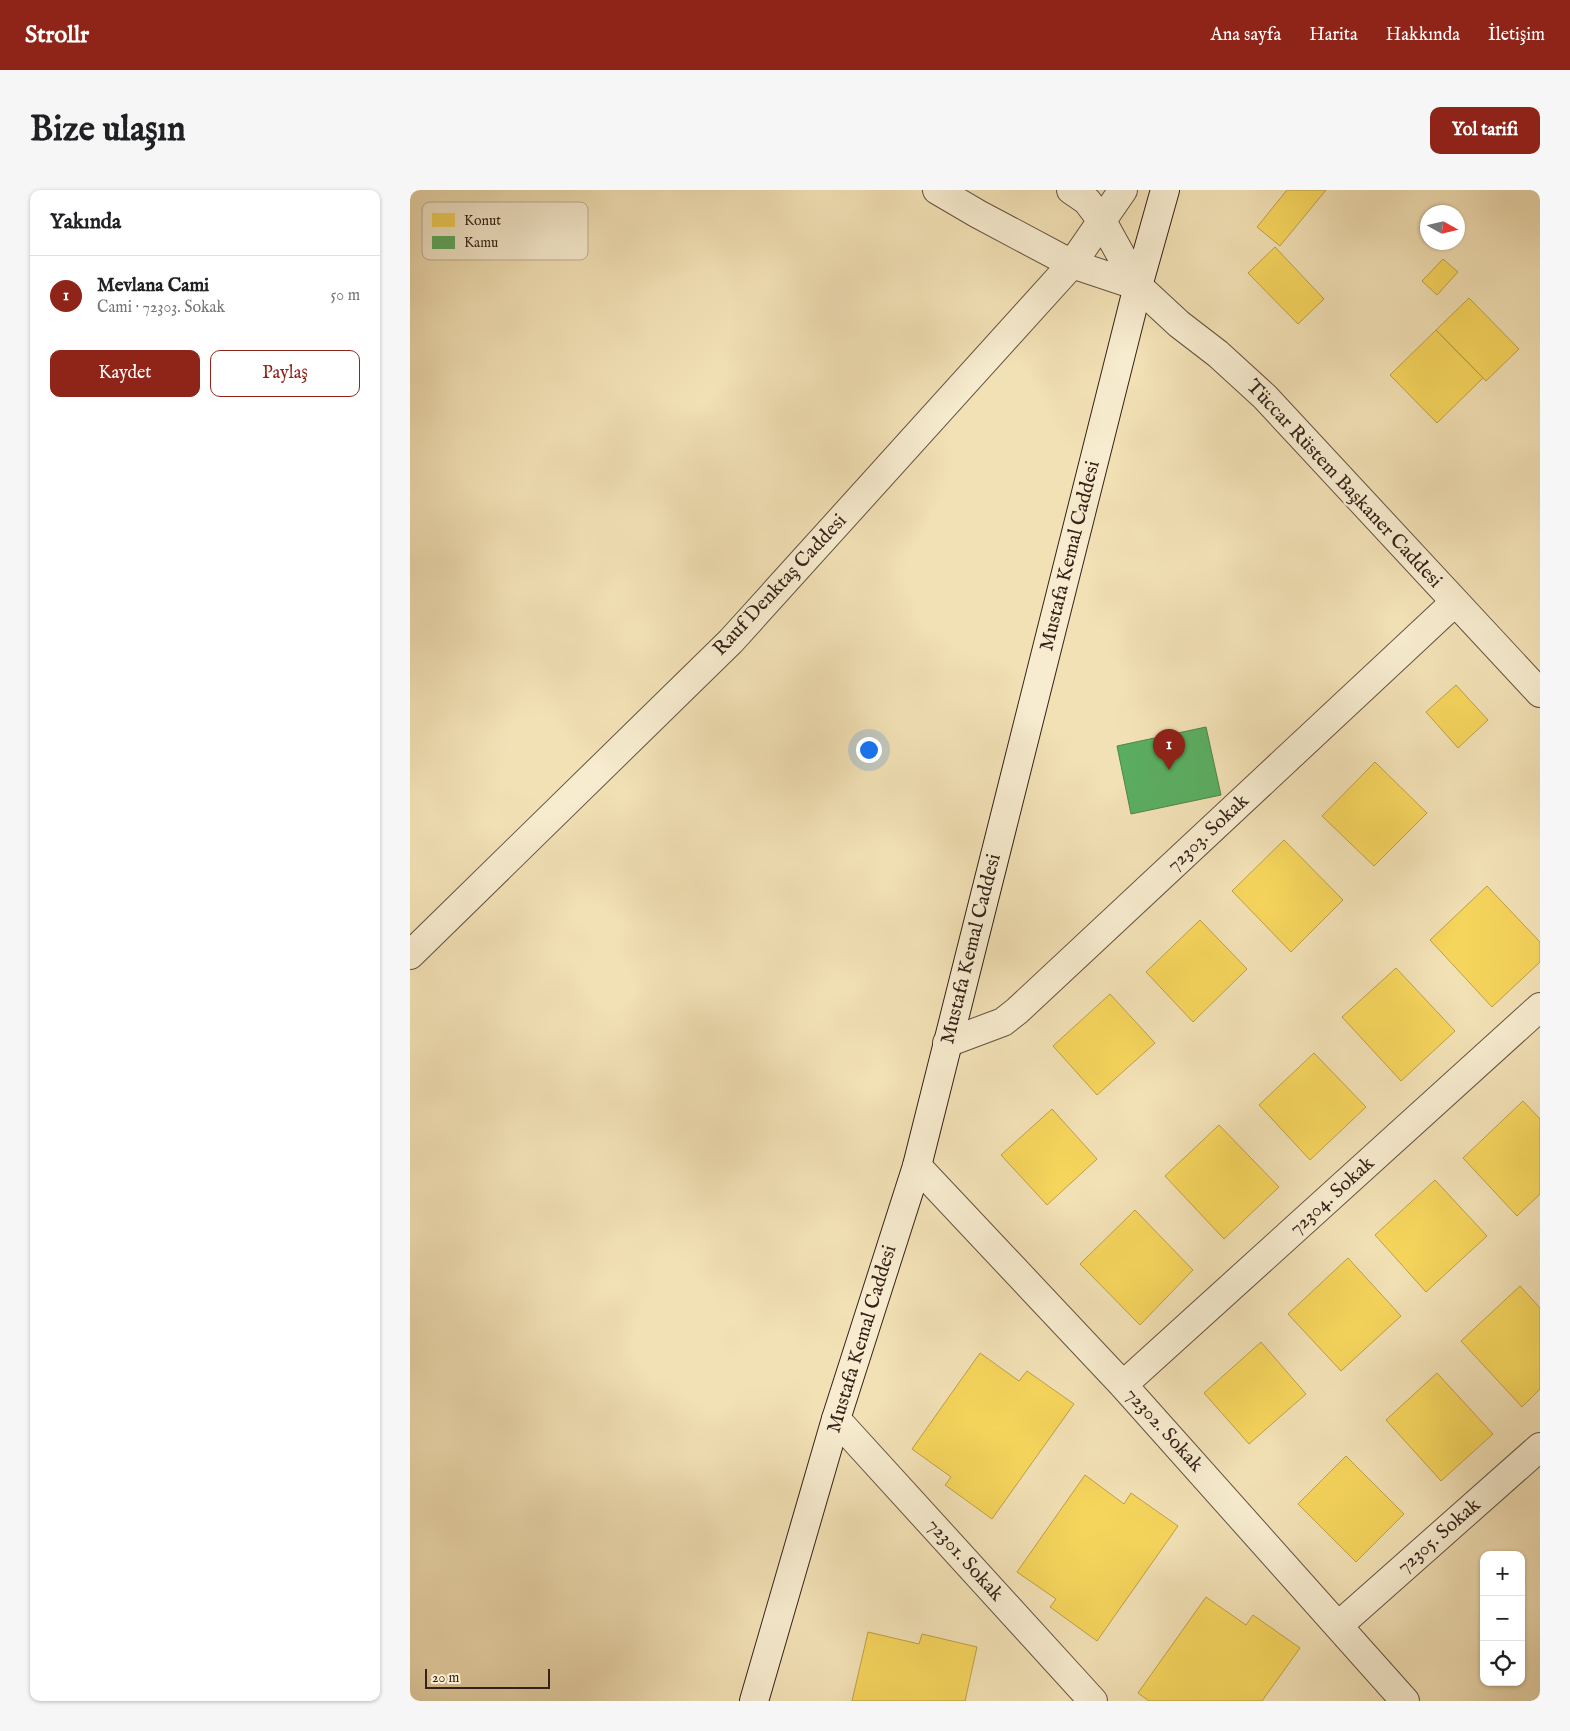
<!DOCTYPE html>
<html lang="tr">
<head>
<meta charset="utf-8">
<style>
  :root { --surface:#fff; --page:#f6f6f6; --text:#202124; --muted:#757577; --line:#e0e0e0; --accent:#8f2418 }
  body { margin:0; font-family:"IM FELL English",serif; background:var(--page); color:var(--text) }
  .controls { position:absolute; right:15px; bottom:15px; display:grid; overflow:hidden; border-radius:10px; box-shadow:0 1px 4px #0004 }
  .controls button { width:45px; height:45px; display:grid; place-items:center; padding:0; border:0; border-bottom:1px solid var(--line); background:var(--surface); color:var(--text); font:25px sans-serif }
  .compass { position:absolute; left:1010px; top:15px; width:45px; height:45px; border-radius:50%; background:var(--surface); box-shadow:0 1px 4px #0004; rotate:98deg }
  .scale { position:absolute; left:15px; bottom:12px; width:125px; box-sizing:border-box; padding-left:5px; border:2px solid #37221a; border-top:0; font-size:14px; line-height:18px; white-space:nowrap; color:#37221a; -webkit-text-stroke:4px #f7eccf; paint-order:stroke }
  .you { position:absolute; left:458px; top:559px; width:18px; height:18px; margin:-12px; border:4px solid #fff; border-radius:50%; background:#1a73e8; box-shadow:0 0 0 8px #1a73e833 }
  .badge { display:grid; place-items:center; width:32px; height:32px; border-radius:50%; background:var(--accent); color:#fff; font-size:16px; font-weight:700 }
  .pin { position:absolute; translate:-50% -41px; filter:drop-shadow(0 1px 2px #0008) }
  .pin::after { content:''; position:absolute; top:26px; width:18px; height:15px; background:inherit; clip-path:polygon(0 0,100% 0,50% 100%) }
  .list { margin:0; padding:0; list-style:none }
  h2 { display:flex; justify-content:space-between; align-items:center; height:65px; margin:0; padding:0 20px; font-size:21px }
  h2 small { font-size:16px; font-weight:400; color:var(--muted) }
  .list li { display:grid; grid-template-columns:32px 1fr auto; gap:15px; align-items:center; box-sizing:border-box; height:80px; padding:0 20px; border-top:1px solid var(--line) }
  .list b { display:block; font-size:19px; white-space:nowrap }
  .list p { margin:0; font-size:16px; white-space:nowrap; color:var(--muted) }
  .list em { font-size:16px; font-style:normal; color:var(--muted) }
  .actions { display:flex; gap:10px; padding:15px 20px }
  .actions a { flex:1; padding:11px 0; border:1px solid var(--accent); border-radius:10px; text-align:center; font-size:18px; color:var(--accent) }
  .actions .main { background:var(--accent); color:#fff }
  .icon { flex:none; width:28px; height:28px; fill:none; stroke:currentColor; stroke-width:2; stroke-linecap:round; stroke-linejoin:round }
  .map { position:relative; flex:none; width:1130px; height:1511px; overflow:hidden; border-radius:10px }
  header { display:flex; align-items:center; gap:30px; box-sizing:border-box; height:70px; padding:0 25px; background:var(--accent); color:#fff }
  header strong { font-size:24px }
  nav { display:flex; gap:28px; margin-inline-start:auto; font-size:18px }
  .intro { display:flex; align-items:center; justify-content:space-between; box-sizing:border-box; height:120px; padding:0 30px }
  h1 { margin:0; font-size:35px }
  .button { padding:12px 22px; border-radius:10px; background:var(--accent); color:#fff; font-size:18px; font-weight:700 }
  main { display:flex; gap:30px; padding:0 30px }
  aside { flex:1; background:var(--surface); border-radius:10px; box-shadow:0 1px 4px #0004 }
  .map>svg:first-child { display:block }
</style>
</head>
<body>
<header>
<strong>Strollr</strong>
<nav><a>Ana sayfa</a><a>Harita</a><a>Hakkında</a><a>İletişim</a></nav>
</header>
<div class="intro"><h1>Bize ulaşın</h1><a class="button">Yol tarifi</a></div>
<main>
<aside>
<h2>Yakında<small></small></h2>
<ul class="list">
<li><span class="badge">1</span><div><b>Mevlana Cami</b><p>Cami · 72303. Sokak</p></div><em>50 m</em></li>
</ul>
<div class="actions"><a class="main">Kaydet</a><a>Paylaş</a></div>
</aside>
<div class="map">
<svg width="1130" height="1511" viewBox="0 0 1130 1511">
  <rect width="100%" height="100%" fill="#f2e1b5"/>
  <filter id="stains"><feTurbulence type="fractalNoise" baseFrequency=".004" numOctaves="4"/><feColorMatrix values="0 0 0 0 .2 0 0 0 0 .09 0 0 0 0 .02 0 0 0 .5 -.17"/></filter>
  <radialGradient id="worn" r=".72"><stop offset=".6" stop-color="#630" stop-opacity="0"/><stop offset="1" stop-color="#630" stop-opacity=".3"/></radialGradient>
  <path fill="#f6d55c" stroke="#bd9f48" d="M 877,0 L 916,0 L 870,56 L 847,37 Z
    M 865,57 L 914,109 L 888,134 L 838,83 Z
    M 1033,69 L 1048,82 L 1027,105 L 1012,91 Z
    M 1059,108 L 1109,159 L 1076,191 L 1026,140 Z
    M 1026,140 L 1073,188 L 1027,233 L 980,185 Z
    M 1046,495 L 1078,530 L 1048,558 L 1016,522 Z
    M 965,572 L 1017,623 L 964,676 L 912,626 Z
    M 874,650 L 933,710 L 881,762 L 822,701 Z
    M 1077,696 L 1130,752 L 1130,772 L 1082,817 L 1020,750 Z
    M 790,730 L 837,779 L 783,832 L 736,782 Z
    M 986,778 L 1045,841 L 991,891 L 932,827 Z
    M 700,804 L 745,853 L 687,905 L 643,856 Z
    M 904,863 L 956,917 L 900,970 L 849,915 Z
    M 1113,911 L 1130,929 L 1130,1004 L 1107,1026 L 1053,968 Z
    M 642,919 L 687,969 L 637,1015 L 591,965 Z
    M 809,935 L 869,997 L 814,1049 L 755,986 Z
    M 1025,990 L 1077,1046 L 1016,1102 L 965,1045 Z
    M 725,1020 L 783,1080 L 730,1135 L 670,1074 Z
    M 938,1068 L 991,1126 L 931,1181 L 878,1124 Z
    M 1110,1096 L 1130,1118 L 1130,1199 L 1112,1217 L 1051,1151 Z
    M 851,1152 L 896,1204 L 839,1254 L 794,1203 Z
    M 570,1163 L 609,1191 L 617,1181 L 664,1214 L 582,1329 L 535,1295 L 541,1287 L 502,1259 Z
    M 1027,1183 L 1083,1244 L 1031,1291 L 976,1230 Z
    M 936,1266 L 994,1324 L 946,1372 L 888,1314 Z
    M 675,1285 L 714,1314 L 721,1303 L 768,1336 L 687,1451 L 640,1417 L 646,1409 L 607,1382 Z
    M 796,1407 L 836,1435 L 843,1425 L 890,1458 L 852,1511 L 739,1511 L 728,1503 Z
    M 458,1442 L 509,1454 L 512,1444 L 567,1457 L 555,1511 L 442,1511 Z"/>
  <path fill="#5aae61" stroke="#50844c" d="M 796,537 L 811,605 L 721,624 L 707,556 Z"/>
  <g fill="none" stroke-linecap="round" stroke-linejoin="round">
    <g stroke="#665241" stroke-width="30">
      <path id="minor" d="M 537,853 L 593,832 L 607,821 L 1045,412
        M 507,976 L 713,1195 L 995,1511
        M 713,1195 L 1130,817
        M 426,1229 L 683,1511
        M 928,1436 L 1130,1257"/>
    </g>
    <g stroke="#665241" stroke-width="30">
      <path id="tertiary" d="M 527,0 L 568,24 L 662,74 L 728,96
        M 661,0 L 677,11 L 692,31 L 728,96 L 769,134 L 808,164 L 855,207 L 1130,503
        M 0,765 L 321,451 L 662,74 L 713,0"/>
    </g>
    <g stroke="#37221a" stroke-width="30">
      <path id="secondary" d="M 344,1511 L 426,1229 L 507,976 L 728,96 L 755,0"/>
    </g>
    <use href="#minor" stroke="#f7eccf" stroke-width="28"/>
    <use href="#tertiary" stroke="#f7eccf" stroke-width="28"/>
    <use href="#secondary" stroke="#f7eccf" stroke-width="28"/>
  </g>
  <g text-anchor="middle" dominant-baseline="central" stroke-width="5" stroke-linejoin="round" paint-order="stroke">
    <g font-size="20" fill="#37221a" stroke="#f7eccf">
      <text transform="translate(934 294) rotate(47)">Tüccar Rüstem Başkaner Caddesi</text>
      <text transform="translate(660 366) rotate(-76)">Mustafa Kemal Caddesi</text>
      <text transform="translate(370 395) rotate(-47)">Rauf Denktaş Caddesi</text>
      <text transform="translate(798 643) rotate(-43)">72303. Sokak</text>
      <text transform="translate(561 759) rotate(-76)">Mustafa Kemal Caddesi</text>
      <text transform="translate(922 1006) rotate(-42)">72304. Sokak</text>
      <text transform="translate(452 1149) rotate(-73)">Mustafa Kemal Caddesi</text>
      <text transform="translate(754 1240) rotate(48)">72302. Sokak</text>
      <text transform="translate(1029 1346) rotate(-41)">72305. Sokak</text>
      <text transform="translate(555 1370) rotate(48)">72301. Sokak</text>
    </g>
  </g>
  <rect x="12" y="12" width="166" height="58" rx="8" fill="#f7eccf" stroke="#bdaf99" stroke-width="1"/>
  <rect x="22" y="23" width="23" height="14" fill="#f6d55c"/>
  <rect x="22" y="46" width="23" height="13" fill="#5aae61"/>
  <g font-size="14" fill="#37221a">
    <text x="54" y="35">Konut</text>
    <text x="54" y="57">Kamu</text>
  </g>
  <rect width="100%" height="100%" filter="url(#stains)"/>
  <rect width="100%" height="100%" fill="url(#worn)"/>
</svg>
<div class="controls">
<button>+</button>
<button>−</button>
<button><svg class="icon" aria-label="locate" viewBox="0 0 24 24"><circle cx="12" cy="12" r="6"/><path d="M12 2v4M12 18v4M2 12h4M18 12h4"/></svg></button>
</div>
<svg class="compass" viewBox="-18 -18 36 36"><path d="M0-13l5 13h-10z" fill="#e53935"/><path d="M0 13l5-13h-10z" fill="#757577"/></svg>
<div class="scale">20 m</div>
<div class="you"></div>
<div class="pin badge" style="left:759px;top:580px">1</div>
</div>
</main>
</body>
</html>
